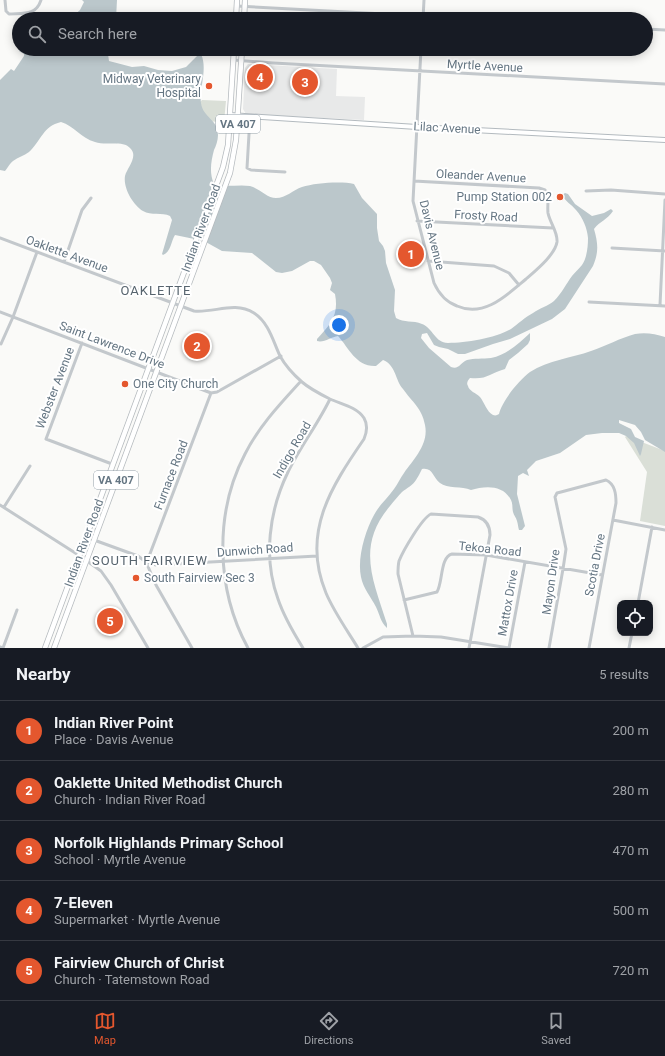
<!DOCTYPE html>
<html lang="en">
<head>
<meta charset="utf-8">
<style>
  :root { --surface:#171b24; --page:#242831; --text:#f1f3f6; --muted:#9ea1a6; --line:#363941; --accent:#e4572e }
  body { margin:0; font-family:Roboto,sans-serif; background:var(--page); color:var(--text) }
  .controls { position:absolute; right:12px; bottom:12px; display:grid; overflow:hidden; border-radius:8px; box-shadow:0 2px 10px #0003 }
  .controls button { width:36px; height:36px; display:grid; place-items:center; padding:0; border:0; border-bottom:1px solid var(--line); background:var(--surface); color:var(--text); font:20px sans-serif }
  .you { position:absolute; left:339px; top:325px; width:14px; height:14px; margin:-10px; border:3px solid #fff; border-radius:50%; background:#1a73e8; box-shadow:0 0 0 6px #1a73e833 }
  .badge { display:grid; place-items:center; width:26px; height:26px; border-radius:50%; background:var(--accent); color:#fff; font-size:13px; font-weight:700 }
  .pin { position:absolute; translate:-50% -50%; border:2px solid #fff; box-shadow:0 1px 4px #0006 }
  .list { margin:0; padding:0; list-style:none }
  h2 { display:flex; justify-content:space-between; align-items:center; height:52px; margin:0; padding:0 16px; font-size:17px }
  h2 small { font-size:13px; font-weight:400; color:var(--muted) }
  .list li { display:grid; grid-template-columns:26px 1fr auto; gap:12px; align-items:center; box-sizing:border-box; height:60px; padding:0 16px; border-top:1px solid var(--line) }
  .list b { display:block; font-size:15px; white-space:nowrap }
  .list p { margin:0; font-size:13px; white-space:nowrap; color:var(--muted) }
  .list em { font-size:13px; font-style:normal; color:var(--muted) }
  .icon { flex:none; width:22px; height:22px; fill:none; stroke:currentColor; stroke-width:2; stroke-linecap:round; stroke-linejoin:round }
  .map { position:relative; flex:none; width:665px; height:648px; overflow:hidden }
  .search { position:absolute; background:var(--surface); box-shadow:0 2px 10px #0003; left:12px; right:12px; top:12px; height:44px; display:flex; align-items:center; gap:10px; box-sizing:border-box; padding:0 14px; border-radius:22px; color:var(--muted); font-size:15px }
  .sheet { height:352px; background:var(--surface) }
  nav { display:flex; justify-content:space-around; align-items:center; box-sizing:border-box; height:56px; border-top:1px solid var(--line); background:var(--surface); font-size:11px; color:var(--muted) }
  nav a { display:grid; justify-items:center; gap:2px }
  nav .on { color:var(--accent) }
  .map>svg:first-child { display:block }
</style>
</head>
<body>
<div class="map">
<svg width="665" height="648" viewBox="0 0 665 648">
  <rect width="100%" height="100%" fill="#fafaf8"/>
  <path fill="#e8e9e9" d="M 248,64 L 337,69 L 336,96 L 365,97 L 364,120 L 246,114 L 243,109 L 245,68 Z"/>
  <path fill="#dadfd7" d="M 202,100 L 226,101 L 224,122 L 199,121 L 196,108 L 203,102 L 192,111 Z
    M 626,436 L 665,451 L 665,526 L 640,521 L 647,472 L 625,437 Z"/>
  <path fill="#bbc7cb" d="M 82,0 L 117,0 L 116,19 L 70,19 L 80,10 L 84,2 Z
    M 20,49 L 110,49 L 108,54 L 109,61 L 132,67 L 144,66 L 158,70 L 172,71 L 186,67 L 198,55 L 201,54 C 208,69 199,88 201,103 C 203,118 218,119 218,135 C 218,140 216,146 214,150 C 211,161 209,173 214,184 C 225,188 238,184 250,186 C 259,188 267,198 276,198 C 286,198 293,190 302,187 C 315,183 341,181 354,184 L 362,198 L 377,214 L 377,228 L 379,241 L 383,246 L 385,251 L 386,263 L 395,290 L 394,311 L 396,318 C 404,323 413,320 422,324 C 433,328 435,343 448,343 C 466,343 496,338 511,329 C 518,324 525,317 533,313 C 540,308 548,306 554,301 C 562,293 566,284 572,276 C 575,272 579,269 582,265 C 587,258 588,246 588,238 C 587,228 583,218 576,210 C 571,204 566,202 562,195 L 565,193 L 568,194 L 575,204 L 592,216 L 604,213 L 611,209 L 613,211 C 607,220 600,221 594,229 C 598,243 599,252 593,266 L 565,309 L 552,319 L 510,339 L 493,344 L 465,354 L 458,354 L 448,349 L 439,347 L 434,345 L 427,333 L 422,334 L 421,338 L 429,348 L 451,367 C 459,370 460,363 467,360 C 474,358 483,359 491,358 C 507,355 519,343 530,333 L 530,340 L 528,344 L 518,353 L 509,360 L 505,369 C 490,373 487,380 470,378 C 468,380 466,383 468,386 C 469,391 476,393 480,397 C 484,402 487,412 493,415 C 496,416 497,415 499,414 C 502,401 519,380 530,372 C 548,360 572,358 591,351 C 606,346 620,338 635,334 C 646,332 655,334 665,337 L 665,452 L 645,440 L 641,432 L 635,425 L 619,420 L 619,423 L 631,429 L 635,437 L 644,441 L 641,454 L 640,456 L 634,443 L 626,436 L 619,433 L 602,433 L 586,435 L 560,453 L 536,461 L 527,470 L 529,476 L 523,473 L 518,476 L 517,494 L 525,526 L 522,530 L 519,530 C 518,527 518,524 517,521 C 516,517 514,516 513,512 C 512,508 513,504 511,500 C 503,484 484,486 471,490 C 462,486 447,489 440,483 C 433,478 433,467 422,469 C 420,473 418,477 416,480 C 413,485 407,488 402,492 C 398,496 394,501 390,506 C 356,546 373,580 387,624 L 387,628 C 380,621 380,615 376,607 C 371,597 363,588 361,577 C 357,559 365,531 374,515 C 379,505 388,498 394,489 C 398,484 400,478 404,473 C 414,459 429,444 425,425 C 422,408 412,402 403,389 C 395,380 396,365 383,360 L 376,366 C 356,367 349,348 338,336 C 331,337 324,343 317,341 L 317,339 C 331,324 339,315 335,294 L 330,290 L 332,283 L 330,278 L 321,265 L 314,261 L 310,261 L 292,271 L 282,273 L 276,272 L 252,253 L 222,251 L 204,241 L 175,235 C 171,241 171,252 163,255 L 162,254 L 172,220 L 170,216 C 162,212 151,216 143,211 C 133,205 123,188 125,176 C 127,168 139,156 130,148 C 123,140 105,146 95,142 C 81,138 74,126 61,122 C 43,126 41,141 29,152 C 24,156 18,157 13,161 C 9,164 8,168 5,171 L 0,170 L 0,80 L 11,69 L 14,71 L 24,56 L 24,54 L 19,51 Z"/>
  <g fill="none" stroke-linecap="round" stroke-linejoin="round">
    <g stroke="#b3babf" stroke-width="6">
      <path id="secondary" d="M 230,115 L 417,127 L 665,140"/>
    </g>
    <g stroke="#b5babe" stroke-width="6">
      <path id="primary" d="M 236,19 L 237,0
        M 244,19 L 245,0
        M 45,648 L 223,167 L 228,145 L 234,49
        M 54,648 L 230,173 L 236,140 L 242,49"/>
    </g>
    <path stroke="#c3c8cc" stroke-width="3" d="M 5,0 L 6,11 L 9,14 C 23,13 36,16 41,0
      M 237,6 L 477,19
      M 423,19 L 424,0
      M 646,29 L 665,30
      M 233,60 L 273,63 L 665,84
      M 250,117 L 247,168 L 251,170 L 285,172
      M 414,181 L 539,188 L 545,190 C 550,196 547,205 548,213 C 550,223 558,232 557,242 C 555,255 535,271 526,279 C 507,295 484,318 457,306 C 446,302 439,294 434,283 L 413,201 L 421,49
      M 586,191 L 611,190 L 665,194
      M 417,221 L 553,228
      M 0,238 L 194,311 C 215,313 234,301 254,313 C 269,323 273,341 280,356 C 285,365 294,375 302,382 C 310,389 320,394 330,399 C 341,404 357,407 364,418 C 368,425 367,432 364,439 C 331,487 301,533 326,593 C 334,612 347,630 358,648
      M 612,248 L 665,251
      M 428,261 L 494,266 L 509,273 L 519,285
      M 64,262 L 82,210 L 91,198
      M 589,302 L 665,306
      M 660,305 L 665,200
      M 0,312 L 211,393 L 217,392 L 281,356
      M 82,343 L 46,439 L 112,464
      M 1,344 L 13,317 L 37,252
      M 211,393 L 148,559 L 146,562 L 156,565 L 317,556
      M 0,505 L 80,556 L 101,571 L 111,585 L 148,648
      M 4,507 L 30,466
      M 613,520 L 665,530
      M 94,540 L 138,556 L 146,562 L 156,585 L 192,648
      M 404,600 L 437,592 C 443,582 440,557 452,554 L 486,555 L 602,575
      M 638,603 L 652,527
      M 413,636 L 398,574 C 398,569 398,565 399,561 C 403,551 422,518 431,514 L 478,517 C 487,520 490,527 490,535 L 469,648
      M 0,647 L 3,648 L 17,610
      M 248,648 C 216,590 214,513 245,454 C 259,426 280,404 301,381
      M 303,648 C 293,632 284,617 278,599 C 263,558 269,511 288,472 C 300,447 318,424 330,399
      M 363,648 L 383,637 L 413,636 L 441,637 L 509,648
      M 509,648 L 525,562
      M 549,648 L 563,569 L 566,549 L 555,497 L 557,493 L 561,492 L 606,480 C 615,484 616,494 616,503 L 589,648
      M 629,648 L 632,633"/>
    <use href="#secondary" stroke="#fff" stroke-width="4"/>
    <use href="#primary" stroke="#fff" stroke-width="4.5"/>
  </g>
  <g fill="#e4572e" stroke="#fff" stroke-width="1.5">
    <circle cx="209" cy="86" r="4"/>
    <circle cx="560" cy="197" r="4"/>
    <circle cx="125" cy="384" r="4"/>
    <circle cx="136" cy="578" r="4"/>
  </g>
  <g text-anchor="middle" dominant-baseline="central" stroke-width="4" stroke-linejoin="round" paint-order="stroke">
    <g fill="#fff" stroke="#939fa8" stroke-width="1">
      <rect x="216" y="115" width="44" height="18" rx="3"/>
      <rect x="94" y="471" width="44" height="18" rx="3"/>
    </g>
    <g font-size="11" font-weight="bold" fill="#657683">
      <text x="238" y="124">VA 407</text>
      <text x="116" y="480">VA 407</text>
    </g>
    <g font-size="12" fill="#657683" stroke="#fff">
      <text transform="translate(485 66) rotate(3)">Myrtle Avenue</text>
      <text transform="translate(447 128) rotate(3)">Lilac Avenue</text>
      <text transform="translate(481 176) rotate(3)">Oleander Avenue</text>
      <text transform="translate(486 216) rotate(3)">Frosty Road</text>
      <text transform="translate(201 228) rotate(-70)">Indian River Road</text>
      <text transform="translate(432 235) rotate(76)">Davis Avenue</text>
      <text transform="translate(67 254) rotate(20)">Oaklette Avenue</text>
      <text transform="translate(112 345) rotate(21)">Saint Lawrence Drive</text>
      <text transform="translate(55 388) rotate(-69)">Webster Avenue</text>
      <text transform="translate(292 450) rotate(-60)">Indigo Road</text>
      <text transform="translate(171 475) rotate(-69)">Furnace Road</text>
      <text transform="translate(84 543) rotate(-70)">Indian River Road</text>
      <text transform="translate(490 549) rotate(6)">Tekoa Road</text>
      <text transform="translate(255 550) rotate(-4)">Dunwich Road</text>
      <text transform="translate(595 565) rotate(-79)">Scotia Drive</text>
      <text transform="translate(551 582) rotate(-82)">Mayon Drive</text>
      <text transform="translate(508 603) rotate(-80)">Mattox Drive</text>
    </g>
    <g font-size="12" fill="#657683" stroke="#fff" text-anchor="end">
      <text x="201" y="79">Midway Veterinary<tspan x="201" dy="14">Hospital</tspan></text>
      <text x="552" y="197">Pump Station 002</text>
      <text x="133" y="384" text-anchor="start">One City Church</text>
      <text x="144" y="578" text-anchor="start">South Fairview Sec 3</text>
    </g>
    <g font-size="13" letter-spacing="1" fill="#57646e" stroke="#fff">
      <text x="156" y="290">OAKLETTE</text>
      <text x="150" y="560">SOUTH FAIRVIEW</text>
    </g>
  </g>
</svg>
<div class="controls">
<button><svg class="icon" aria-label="locate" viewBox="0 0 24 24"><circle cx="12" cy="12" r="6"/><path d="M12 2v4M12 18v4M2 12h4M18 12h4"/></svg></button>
</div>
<div class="you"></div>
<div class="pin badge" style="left:411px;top:254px">1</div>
<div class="pin badge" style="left:197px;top:346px">2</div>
<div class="pin badge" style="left:305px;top:82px">3</div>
<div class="pin badge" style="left:260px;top:77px">4</div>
<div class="pin badge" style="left:110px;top:621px">5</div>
<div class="search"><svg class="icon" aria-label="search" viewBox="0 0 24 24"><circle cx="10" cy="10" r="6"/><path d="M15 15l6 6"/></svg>Search here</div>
</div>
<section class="sheet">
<h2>Nearby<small>5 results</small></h2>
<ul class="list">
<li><span class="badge">1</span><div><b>Indian River Point</b><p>Place · Davis Avenue</p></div><em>200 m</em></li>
<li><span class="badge">2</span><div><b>Oaklette United Methodist Church</b><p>Church · Indian River Road</p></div><em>280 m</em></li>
<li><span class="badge">3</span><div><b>Norfolk Highlands Primary School</b><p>School · Myrtle Avenue</p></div><em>470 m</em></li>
<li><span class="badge">4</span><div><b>7-Eleven</b><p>Supermarket · Myrtle Avenue</p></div><em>500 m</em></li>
<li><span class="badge">5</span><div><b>Fairview Church of Christ</b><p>Church · Tatemstown Road</p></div><em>720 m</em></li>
</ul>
</section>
<nav>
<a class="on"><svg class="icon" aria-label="map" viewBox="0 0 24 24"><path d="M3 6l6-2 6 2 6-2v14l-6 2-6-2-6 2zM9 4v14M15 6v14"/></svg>Map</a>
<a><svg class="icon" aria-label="directions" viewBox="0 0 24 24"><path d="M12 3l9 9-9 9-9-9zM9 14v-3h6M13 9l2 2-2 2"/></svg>Directions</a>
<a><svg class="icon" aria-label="saved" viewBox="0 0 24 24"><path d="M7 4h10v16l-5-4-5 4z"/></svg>Saved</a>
</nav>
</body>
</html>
